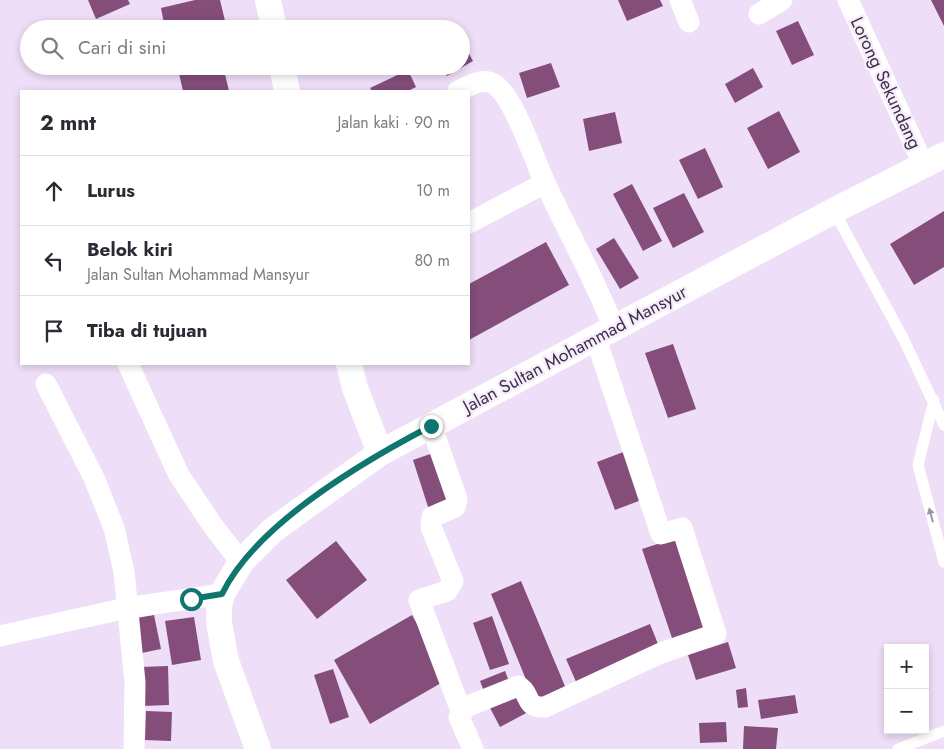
<!DOCTYPE html>
<html lang="id">
<head>
<meta charset="utf-8">
<style>
  :root { --surface:#fff; --page:#f2f2f3; --text:#2b2b33; --muted:#7c7c81; --line:#e1e1e2 }
  body { margin:0; font-family:Jost,sans-serif; background:var(--page); color:var(--text) }
  .controls { position:absolute; right:15px; bottom:15px; display:grid; overflow:hidden; border-radius:0px; box-shadow:0 2px 8px #0003 }
  .controls button { width:45px; height:45px; display:grid; place-items:center; padding:0; border:0; border-bottom:1px solid var(--line); background:var(--surface); color:var(--text); font:25px sans-serif }
  .stop { position:absolute; width:15px; height:15px; margin:-11px; border:4px solid #0f766e; border-radius:50%; background:#fff }
  .stop.end { background:#0f766e; border-color:#fff; box-shadow:0 1px 5px #0008 }
  .list { margin:0; padding:0; list-style:none }
  h2 { display:flex; justify-content:space-between; align-items:center; height:65px; margin:0; padding:0 20px; font-size:21px }
  h2 small { font-size:16px; font-weight:400; color:var(--muted) }
  .list li { display:grid; grid-template-columns:32px 1fr auto; gap:15px; align-items:center; box-sizing:border-box; height:70px; padding:0 20px; border-top:1px solid var(--line) }
  .list b { display:block; font-size:19px; white-space:nowrap }
  .list p { margin:0; font-size:16px; white-space:nowrap; color:var(--muted) }
  .list em { font-size:16px; font-style:normal; color:var(--muted) }
  .icon { flex:none; width:28px; height:28px; fill:none; stroke:currentColor; stroke-width:2; stroke-linecap:round; stroke-linejoin:round }
  .map { position:relative; flex:none; width:944px; height:749px; overflow:hidden }
  .search { position:absolute; background:var(--surface); box-shadow:0 2px 8px #0003; left:20px; top:20px; width:450px; height:55px; display:flex; align-items:center; gap:12px; box-sizing:border-box; padding:0 18px; border-radius:28px; color:var(--muted); font-size:19px }
  .panel { position:absolute; background:var(--surface); box-shadow:0 2px 8px #0003; left:20px; top:90px; width:450px; height:275px; border-radius:0px }
  .map>svg:first-child { display:block }
</style>
</head>
<body>
<div class="map">
<svg width="944" height="749" viewBox="0 0 944 749">
  <rect width="100%" height="100%" fill="#eedef7"/>
  <path fill="#844d7a" d="M 88,0 L 128,0 L 130,4 L 96,19 Z
    M 195,0 L 220,0 L 227,29 L 165,29 L 161,8 Z
    M 618,0 L 660,0 L 663,6 L 627,21 Z
    M 931,0 L 944,0 L 944,26 Z
    M 798,21 L 814,55 L 792,65 L 776,31 Z
    M 461,39 L 473,61 L 447,76 L 442,66 L 461,66 Z
    M 551,63 L 560,87 L 527,98 L 519,73 Z
    M 188,66 L 223,66 L 229,91 L 183,91 L 178,69 Z
    M 753,68 L 763,87 L 735,103 L 725,84 Z
    M 408,70 L 416,87 L 408,91 L 372,91 L 370,88 Z
    M 779,111 L 800,152 L 768,169 L 747,128 Z
    M 615,112 L 622,143 L 589,151 L 583,119 Z
    M 705,148 L 723,187 L 698,199 L 679,160 Z
    M 632,184 L 662,241 L 643,251 L 613,194 Z
    M 684,193 L 704,232 L 673,248 L 653,208 Z
    M 944,211 L 944,267 L 914,285 L 890,244 Z
    M 614,238 L 639,278 L 620,289 L 596,249 Z
    M 546,242 L 569,285 L 469,340 L 469,284 Z
    M 673,344 L 696,409 L 668,418 L 645,353 Z
    M 626,451 L 644,499 L 615,510 L 597,462 Z
    M 436,452 L 454,505 L 430,513 L 413,460 Z
    M 679,537 L 710,632 L 674,644 L 642,549 Z
    M 336,541 L 367,580 L 317,619 L 286,580 Z
    M 521,581 L 567,691 L 536,704 L 491,594 Z
    M 154,615 L 161,649 L 137,654 L 131,619 Z
    M 412,615 L 448,679 L 370,724 L 334,660 Z
    M 492,616 L 509,664 L 490,670 L 473,623 Z
    M 194,617 L 201,660 L 172,665 L 165,621 Z
    M 650,624 L 660,649 L 577,684 L 566,659 Z
    M 728,642 L 736,668 L 696,680 L 688,655 Z
    M 168,666 L 169,705 L 141,706 L 140,667 Z
    M 333,669 L 349,717 L 330,724 L 314,675 Z
    M 505,671 L 510,684 L 485,694 L 480,681 Z
    M 746,688 L 748,707 L 738,708 L 736,690 Z
    M 520,692 L 530,711 L 500,727 L 490,708 Z
    M 795,695 L 798,713 L 761,719 L 758,700 Z
    M 146,711 L 172,712 L 171,741 L 145,740 Z
    M 726,722 L 727,742 L 700,743 L 699,723 Z
    M 744,726 L 778,728 L 776,749 L 743,749 Z"/>
  <g fill="none" stroke-linecap="round" stroke-linejoin="round">
    <path stroke="#fff" stroke-width="11" d="M 834,211 L 903,338 L 944,425
      M 934,400 L 918,465 L 944,562
      M 898,749 L 944,731"/>
    <path stroke="#fff" stroke-width="21" d="M 680,0 L 689,22
      M 848,0 L 924,166
      M 759,14 L 782,0
      M 458,91 C 470,86 482,77 494,84 C 515,98 534,160 546,185 C 568,232 595,279 614,329
      M 469,223 L 545,183
      M 128,364 L 179,475 L 213,526 L 241,562
      M 46,384 L 94,478 L 114,528 L 124,572 L 135,682 L 134,749
      M 431,425 L 457,499 L 455,507 L 432,517 L 431,527 L 453,581 L 447,591 L 419,600 L 461,711
      M 0,636 L 127,608 L 222,594
      M 473,749 L 459,717 L 466,707 L 518,686 C 532,693 523,708 545,707 L 661,653 L 716,634 L 682,528 L 661,534 L 596,339"/>
    <path stroke="#fff" stroke-width="26" d="M 268,0 L 274,29
      M 282,66 L 287,91
      M 349,364 L 355,388 L 380,453
      M 258,749 L 226,661 L 219,623 L 219,607 L 222,594 L 241,562 L 273,530 L 380,453 L 841,207 L 944,155"/>
  </g>
  <defs><path id="oneway-solid" d="M-6-.8H1V-3.2L6.5 0L1 3.2V.8H-6Z" transform="scale(1.25)"/></defs>
  <use fill="#9f97a4" href="#oneway-solid" transform="translate(931 515) rotate(-105)"/>
  <g fill="none" stroke-linecap="round" stroke-linejoin="round">
    <path stroke="#0f766e" stroke-width="6" d="M 191,599 L 222,594 C 256,524 364,461 431,426"/>
  </g>
  <g text-anchor="middle" dominant-baseline="central" stroke-width="5" stroke-linejoin="round" paint-order="stroke">
    <g font-size="18" fill="#3f2f48" stroke="#f7eefb">
      <text transform="translate(886 83) rotate(65)">Lorong Sekundang</text>
      <text transform="translate(575 349) rotate(-28)">Jalan Sultan Mohammad Mansyur</text>
    </g>
  </g>
</svg>
<div class="controls">
<button>+</button>
<button>−</button>
</div>
<div class="stop" style="left:191px;top:599px"></div>
<div class="stop end" style="left:431px;top:426px"></div>
<div class="search"><svg class="icon" aria-label="search" viewBox="0 0 24 24"><circle cx="10" cy="10" r="6"/><path d="M15 15l6 6"/></svg>Cari di sini</div>
<section class="panel">
<h2>2 mnt<small>Jalan kaki · 90 m</small></h2>
<ul class="list">
<li><svg class="icon" aria-label="ahead" viewBox="0 0 24 24"><path d="M12 20V5M6 11l6-6 6 6"/></svg><div><b>Lurus</b></div><em>10 m</em></li>
<li><svg class="icon" aria-label="left" viewBox="0 0 24 24"><path d="M17 20v-9H6M10 6l-5 5 5 5"/></svg><div><b>Belok kiri</b><p>Jalan Sultan Mohammad Mansyur</p></div><em>80 m</em></li>
<li><svg class="icon" aria-label="arrive" viewBox="0 0 24 24"><path d="M6 21V4h12l-3 4 3 4H6"/></svg><div><b>Tiba di tujuan</b></div></li>
</ul>
</section>
</div>
</body>
</html>
